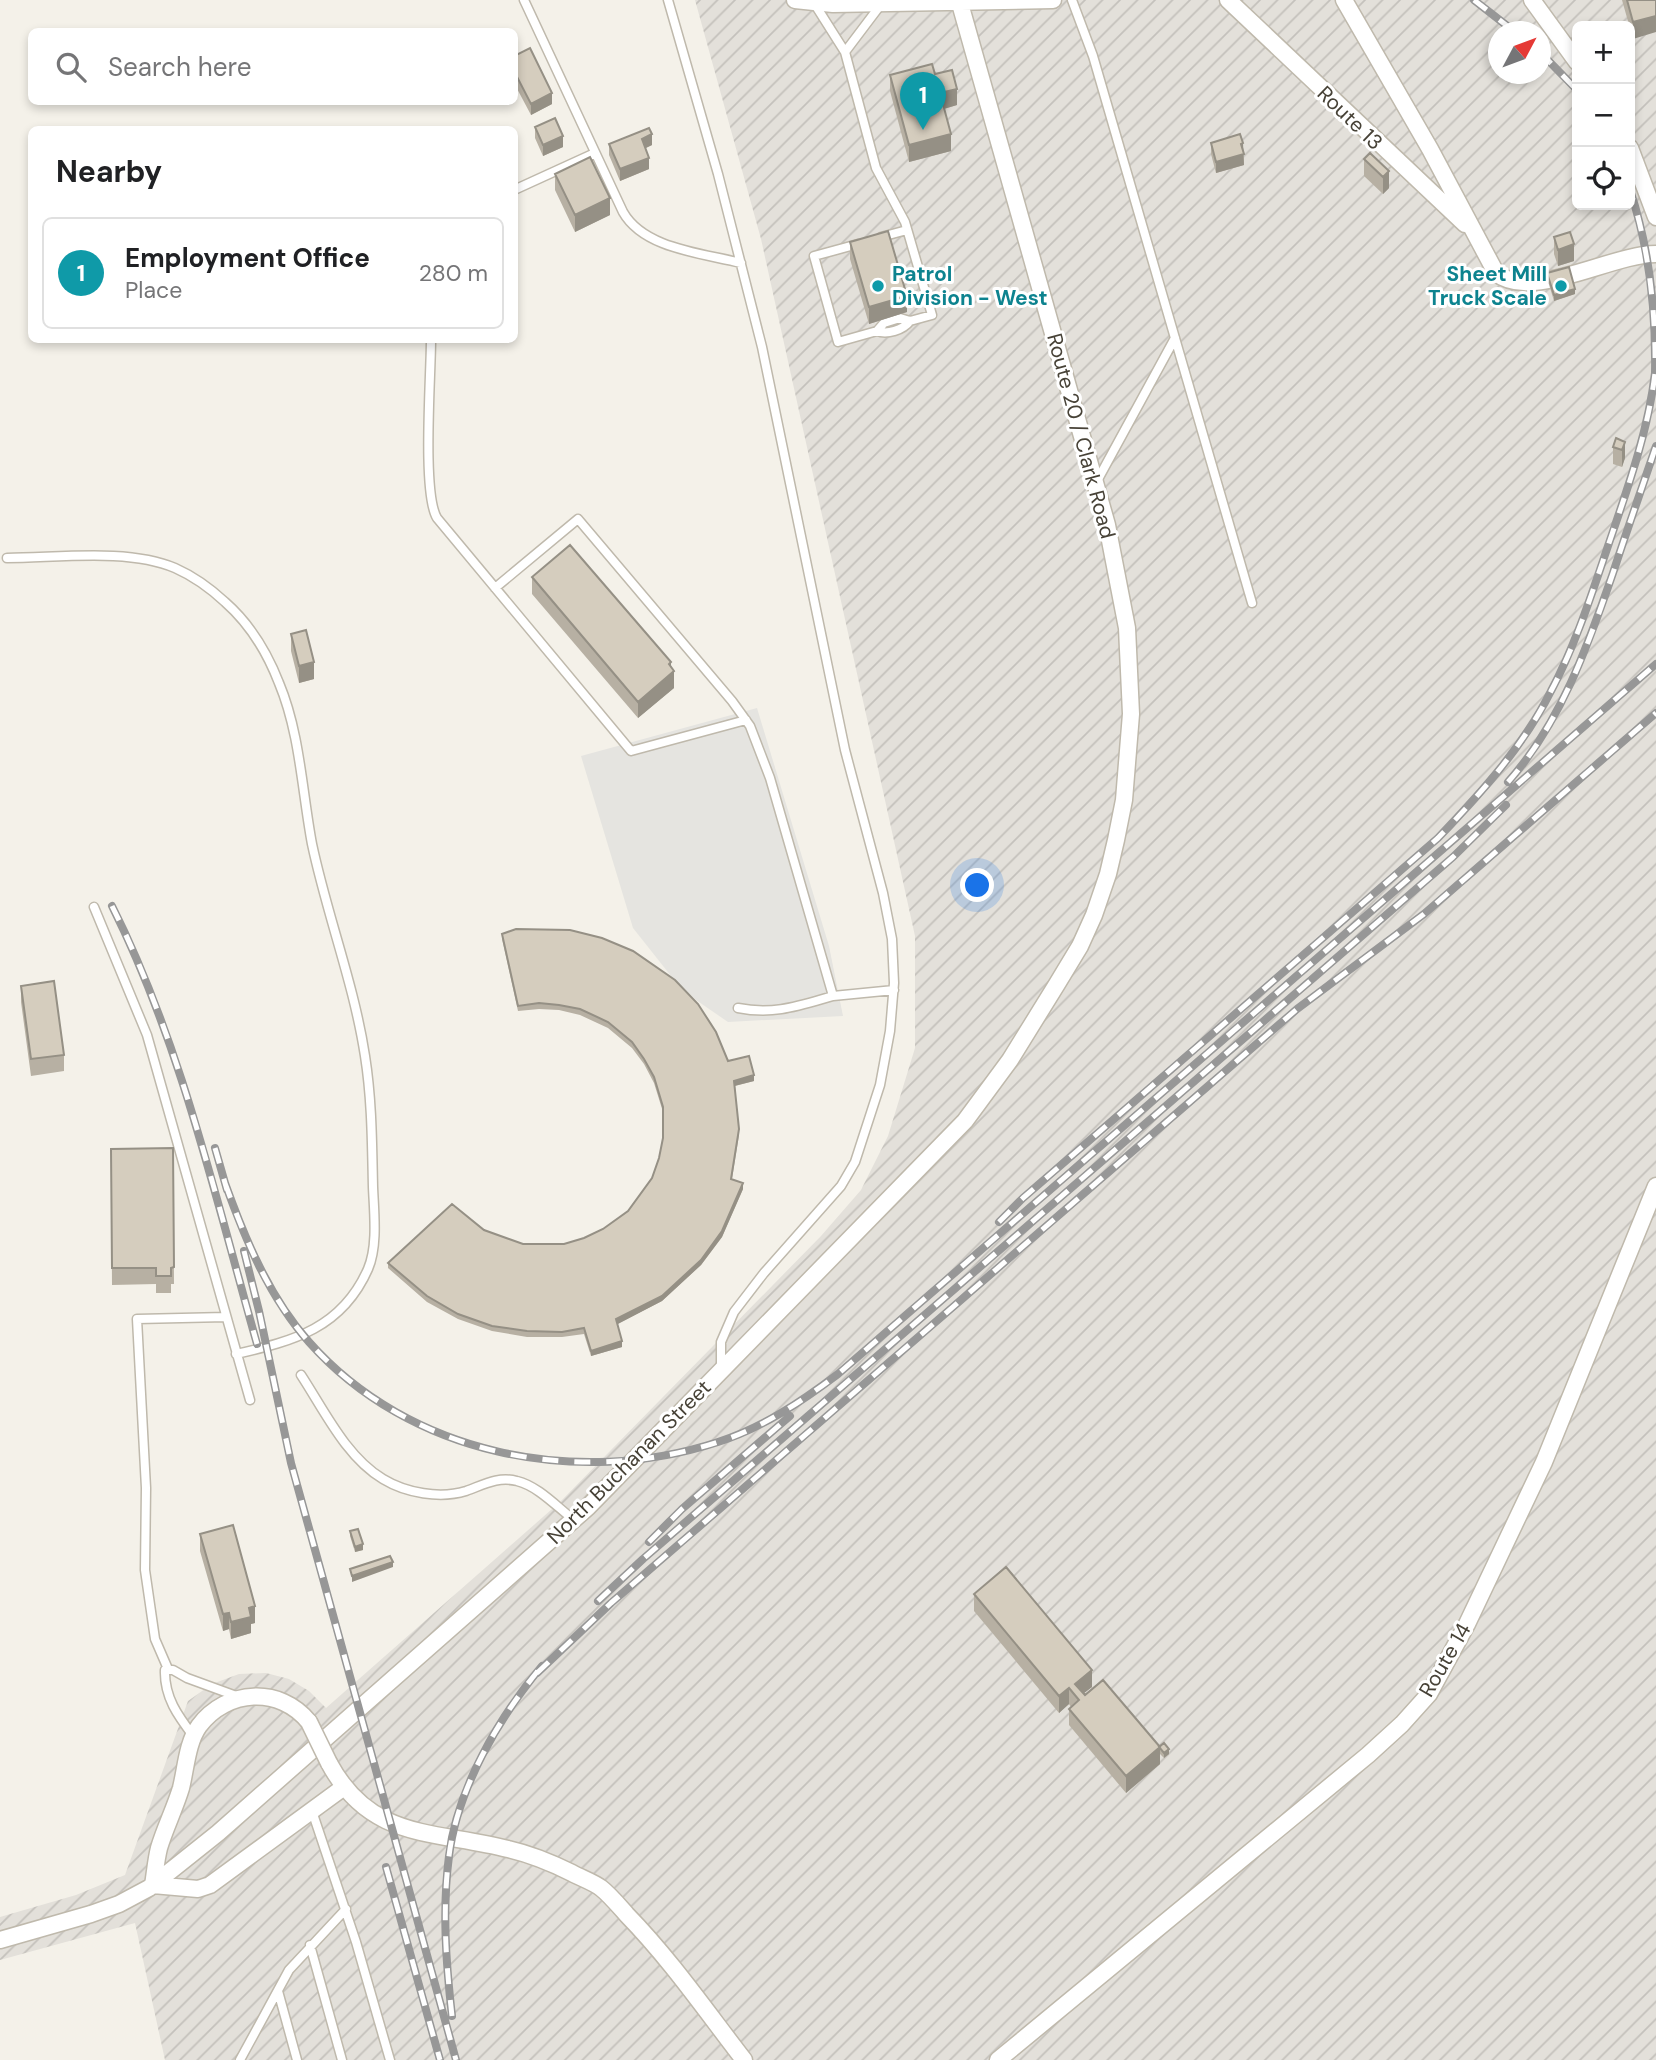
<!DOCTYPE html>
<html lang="en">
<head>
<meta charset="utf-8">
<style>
  :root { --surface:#fff; --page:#f6f6f6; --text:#202124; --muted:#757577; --line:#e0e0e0; --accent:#f34a20 }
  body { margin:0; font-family:"DM Sans",sans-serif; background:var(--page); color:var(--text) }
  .controls { position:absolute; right:21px; top:21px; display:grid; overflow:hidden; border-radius:10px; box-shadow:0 4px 10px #0003 }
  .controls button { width:63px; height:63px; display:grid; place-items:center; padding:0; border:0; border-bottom:2px solid var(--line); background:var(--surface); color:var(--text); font:35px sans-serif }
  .compass { position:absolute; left:1488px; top:21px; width:63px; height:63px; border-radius:50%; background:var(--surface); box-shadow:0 4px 10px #0003; rotate:49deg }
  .you { position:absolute; left:978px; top:886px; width:24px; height:24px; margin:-18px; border:5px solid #fff; border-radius:50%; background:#1a73e8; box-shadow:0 0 0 10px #1a73e833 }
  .badge { display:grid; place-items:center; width:46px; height:46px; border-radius:50%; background:var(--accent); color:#fff; font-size:23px; font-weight:700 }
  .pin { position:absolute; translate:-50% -58px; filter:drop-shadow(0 2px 4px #0008) }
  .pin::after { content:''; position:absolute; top:37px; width:24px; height:21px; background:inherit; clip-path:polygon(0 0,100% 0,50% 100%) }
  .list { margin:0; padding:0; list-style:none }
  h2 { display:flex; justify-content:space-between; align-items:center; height:91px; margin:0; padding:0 28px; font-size:30px }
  h2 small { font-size:23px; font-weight:400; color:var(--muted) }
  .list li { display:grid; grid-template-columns:46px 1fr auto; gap:21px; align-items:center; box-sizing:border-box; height:112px; margin:0 14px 14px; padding:0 14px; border:2px solid var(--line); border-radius:10px }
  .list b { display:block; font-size:26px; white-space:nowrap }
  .list p { margin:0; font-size:23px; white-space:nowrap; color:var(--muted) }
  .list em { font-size:23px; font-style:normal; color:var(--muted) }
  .icon { flex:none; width:38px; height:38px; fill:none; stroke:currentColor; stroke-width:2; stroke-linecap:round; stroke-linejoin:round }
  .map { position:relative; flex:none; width:1656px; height:2060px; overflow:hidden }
  .search { position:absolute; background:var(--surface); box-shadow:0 4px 10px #0003; left:28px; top:28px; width:490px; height:77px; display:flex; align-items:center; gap:18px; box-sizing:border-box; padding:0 24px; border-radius:10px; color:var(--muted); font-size:26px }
  .panel { position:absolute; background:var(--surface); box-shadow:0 4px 10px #0003; left:28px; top:126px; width:490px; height:217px; border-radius:10px }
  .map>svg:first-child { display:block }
</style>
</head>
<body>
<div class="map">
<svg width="1656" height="2060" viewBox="0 0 1656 2060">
  <defs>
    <pattern id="industrial-furrows" width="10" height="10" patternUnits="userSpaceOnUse" patternTransform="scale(1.75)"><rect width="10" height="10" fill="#e3e0da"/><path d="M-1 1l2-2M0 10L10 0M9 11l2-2" fill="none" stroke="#c4c1bc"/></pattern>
  </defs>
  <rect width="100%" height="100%" fill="#f4f1e9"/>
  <path fill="url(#industrial-furrows)" fill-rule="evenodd" d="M 695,0 L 1656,0 L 1656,2060 L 165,2060 L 135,1923 L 0,1960 L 0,1917 L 76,1895 L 125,1875 L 188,1701 L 212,1684 L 239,1674 L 266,1673 L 289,1679 L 309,1691 L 326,1708 L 560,1502 L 821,1236 L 861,1190 L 888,1136 L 915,1048 L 915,936 L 761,239 ZM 1577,26 L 1630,26 L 1630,205 L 1577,205 ZM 1498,32 L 1540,32 L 1540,74 L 1498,74 Z"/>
  <path fill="#e5e4e0" d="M 757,708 L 829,946 L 843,1016 L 728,1022 L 696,1000 L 671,976 L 633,928 L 581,756 Z"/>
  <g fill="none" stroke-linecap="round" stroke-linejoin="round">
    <g stroke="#bfb9ac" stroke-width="11">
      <path id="lane" d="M 524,0 L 623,212 C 644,249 702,253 741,263
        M 668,0 L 718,174 L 762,347 L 845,750 L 883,893 L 892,939 L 894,983 L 890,1031 L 880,1085 L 855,1162 L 841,1186 L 764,1273 L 734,1312 L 721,1342 L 721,1371
        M 1072,0 L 1093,56 L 1252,603
        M 814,3 L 845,52 L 882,3
        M 845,52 L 876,168 L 905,222 L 932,315 L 910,321 L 900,318 L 884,323 L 877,331 L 838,342 L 814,256 L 858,244
        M 514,190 L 595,153
        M 881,237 L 907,230
        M 877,331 C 887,335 903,330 910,321
        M 431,340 C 431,376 422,493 437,518 L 631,751 L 746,720
        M 1097,481 L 1175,338
        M 7,558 C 57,558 128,548 175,568 C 193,576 211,589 225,602 C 250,624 267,652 279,683 C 300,733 302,791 312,844 C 327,915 354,984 365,1056 C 372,1100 372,1144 373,1187 C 374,1212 378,1246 368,1269 C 342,1328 294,1341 236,1354
        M 495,588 L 578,519 L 732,701 L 750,726 L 770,778 L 833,996 L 894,990
        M 94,907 L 147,1035 L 250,1400
        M 738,1008 C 774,1015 798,1006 833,996
        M 301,1375 C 324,1410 346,1457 383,1479 C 406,1493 440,1499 466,1491 C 483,1485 498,1476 517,1481 C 538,1486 557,1507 574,1520
        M 168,1669 L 155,1639 L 145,1570 L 146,1488 L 137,1319 L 226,1317
        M 194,1737 C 178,1716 164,1697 165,1670 L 173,1670 L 187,1678 L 239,1697
        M 312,1811 L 356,1942 L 390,2060
        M 310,1945 L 342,2060
        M 278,1991 L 297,2060
        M 240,2060 L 289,1970 L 346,1909"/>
    </g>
    <g stroke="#bfb9ac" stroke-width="19">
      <path id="street" d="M 795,0 L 833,4 L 1053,0
        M 1228,0 L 1465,224
        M 1344,0 L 1430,149 L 1496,273 C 1532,302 1611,254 1656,254
        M 1532,0 L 1577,62
        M 1630,148 L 1656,217
        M 309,1722 C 280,1686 227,1689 199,1726 C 187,1743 186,1768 181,1788 C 175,1808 165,1828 159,1848 C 156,1860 155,1873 153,1885 L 198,1889 L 210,1885 L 344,1787
        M 329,1763 C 371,1841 434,1830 508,1849 C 530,1854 552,1863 572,1873 C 581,1878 593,1882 601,1888 C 610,1895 619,1906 627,1915 C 670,1959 706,2011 744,2060
        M 0,1940 L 91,1914 L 119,1904 L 149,1888 L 218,1833 L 588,1507 L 965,1121 L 1010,1060 L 1057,984 L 1080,946 L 1094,915 L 1108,874 L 1116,840 L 1124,800 L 1131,714 L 1127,628 L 1107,525 L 959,0
        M 998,2060 L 1368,1755 L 1402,1724 L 1429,1694 L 1467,1624 L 1544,1462 L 1656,1186"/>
    </g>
    <use href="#lane" stroke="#fff" stroke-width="8"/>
    <use href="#street" stroke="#fff" stroke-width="16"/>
    <g stroke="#979797" stroke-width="8">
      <path id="rail" d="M 1474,0 L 1515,32
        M 1540,52 L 1577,90
        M 1508,782 C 1561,722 1587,648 1613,573 C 1627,530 1642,488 1656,446
        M 112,906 C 181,1044 215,1196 257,1344
        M 215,1148 L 227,1190
        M 225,1183 C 245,1239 269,1297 309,1342 C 409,1455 577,1488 718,1442 C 762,1428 801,1402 838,1374 L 1656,664
        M 999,1222 L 1023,1198 L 1438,838 C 1481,793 1523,747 1551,691 C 1576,644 1592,593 1609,543 C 1628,487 1648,432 1655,373 C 1656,313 1649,247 1630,190
        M 244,1251 L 259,1311 L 291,1463 L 456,2060
        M 649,1542 L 682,1509 L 790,1416
        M 598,1601 L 643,1559 L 1453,857 L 1506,805
        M 537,1673 L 611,1603 L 1297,1009 L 1424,914 L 1656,713
        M 386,1867 L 440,2060
        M 452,2016 C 446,1963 442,1910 449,1856 C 457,1789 499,1717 542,1666"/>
    </g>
    <use href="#rail" stroke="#fff" stroke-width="5" stroke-dasharray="16" stroke-linecap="butt"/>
    <g stroke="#bfb9ac" stroke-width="19" stroke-linecap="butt">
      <path id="street-bridge" d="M 309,1722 L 329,1763"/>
    </g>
    <use href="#street-bridge" stroke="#fff" stroke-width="16"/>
  </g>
  <path fill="#b7b0a3" d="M 1622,0 L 1656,0 L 1633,39 Z
    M 514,56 L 552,104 L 531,115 L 514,83 Z
    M 935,74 L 957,105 L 944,109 L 951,151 L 909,162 L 890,91 L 890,75 Z
    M 535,127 L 563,147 L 543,156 L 535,138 Z
    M 1211,143 L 1243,151 L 1244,165 L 1216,173 L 1211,154 Z
    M 609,144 L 652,145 L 645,148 L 649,169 L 620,181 L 609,155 Z
    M 1370,153 L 1389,188 L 1383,194 L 1364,176 L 1364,159 Z
    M 555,174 L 610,215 L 575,232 L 555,190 Z
    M 1554,237 L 1574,261 L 1558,266 L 1554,254 Z
    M 850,242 L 907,312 L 869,324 L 850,259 Z
    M 1547,273 L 1575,294 L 1554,301 L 1547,278 Z
    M 1625,442 L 1625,458 L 1622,467 L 1613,464 L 1613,447 Z
    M 532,577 L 671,667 L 674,688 L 638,718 L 532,594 Z
    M 291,634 L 314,679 L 299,683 L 291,651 Z
    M 502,934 L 728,1061 L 754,1081 L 735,1086 L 739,1135 L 732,1179 L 743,1189 L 722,1237 L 701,1265 L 662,1301 L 617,1324 L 622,1347 L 591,1356 L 584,1334 L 562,1337 L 527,1337 L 492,1331 L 458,1319 L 427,1302 L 388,1268 L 388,1263 L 484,1230 L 523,1244 L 564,1244 L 584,1238 L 603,1229 L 628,1211 L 652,1178 L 659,1158 L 663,1138 L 663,1112 L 654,1083 L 644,1064 L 632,1048 L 608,1028 L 580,1015 L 559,1010 L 539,1009 L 518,1011 L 502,939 Z
    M 21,986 L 64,1055 L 64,1071 L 31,1076 L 21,1002 Z
    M 173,1148 L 174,1284 L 171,1284 L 171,1293 L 156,1293 L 156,1284 L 112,1285 L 111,1149 Z
    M 350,1531 L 363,1550 L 355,1552 L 350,1536 Z
    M 200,1534 L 255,1623 L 251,1624 L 251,1633 L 231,1639 L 229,1629 L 223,1631 L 200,1551 Z
    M 974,1594 L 1092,1687 L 1083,1693 L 1085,1695 L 1160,1747 L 1169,1754 L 1164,1758 L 1160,1754 L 1160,1764 L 1126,1793 L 1069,1725 L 1069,1709 L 1071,1707 L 1069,1704 L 1059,1713 L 974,1611 Z"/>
  <path fill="#959085" d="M 1656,16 L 1656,32 L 1633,39 L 1633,22 Z
    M 957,89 L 957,105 L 940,110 L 940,93 Z
    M 552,93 L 552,104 L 531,115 L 531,104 Z
    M 652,134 L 652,145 L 642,150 L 642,139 Z
    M 951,134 L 951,151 L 909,162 L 909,145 Z
    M 563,136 L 563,147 L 543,156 L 543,145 Z
    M 1243,143 L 1244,165 L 1216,173 L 1216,162 Z
    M 649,158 L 649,169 L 620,181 L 620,169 Z
    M 1389,171 L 1389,188 L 1383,194 L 1383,177 Z
    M 610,198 L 610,215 L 575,232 L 575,215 Z
    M 1574,244 L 1574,261 L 1558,266 L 1558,250 Z
    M 1575,289 L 1575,294 L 1554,301 L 1554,295 Z
    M 907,296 L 907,312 L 869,324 L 869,307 Z
    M 1625,442 L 1625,458 L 1622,467 L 1622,450 Z
    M 314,662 L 314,679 L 299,683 L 299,666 Z
    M 671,662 L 671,674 L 674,671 L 674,688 L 638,718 L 638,702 Z
    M 754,1075 L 754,1081 L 734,1086 L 734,1081 Z
    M 743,1183 L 743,1189 L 722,1237 L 701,1265 L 662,1301 L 616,1325 L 616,1319 Z
    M 622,1341 L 622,1347 L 591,1356 L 591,1351 Z
    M 363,1544 L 363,1550 L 355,1552 L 355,1547 Z
    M 393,1562 L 393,1567 L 352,1582 L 352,1576 Z
    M 255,1606 L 255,1623 L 251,1624 L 251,1633 L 231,1639 L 231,1622 L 249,1608 Z
    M 229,1613 L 229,1629 L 223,1631 L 223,1614 Z
    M 1092,1670 L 1092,1687 L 1078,1698 L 1075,1684 Z
    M 1069,1688 L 1069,1704 L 1059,1713 L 1059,1696 Z
    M 1160,1747 L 1160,1764 L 1126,1793 L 1126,1776 Z
    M 1169,1749 L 1169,1754 L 1164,1758 L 1164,1753 Z"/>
  <path fill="#d5cdbe" stroke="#959085" stroke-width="2" d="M 1627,0 L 1656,0 L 1656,16 L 1633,22 Z
    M 530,48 L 552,93 L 531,104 L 514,71 L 514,56 Z
    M 932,64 L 935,74 L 952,70 L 957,89 L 940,93 L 951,134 L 909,145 L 890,75 Z
    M 555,118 L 563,136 L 543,145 L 535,127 Z
    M 649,128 L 652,134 L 642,139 L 649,158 L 620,169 L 609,144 Z
    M 1240,134 L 1243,143 L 1241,144 L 1244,154 L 1216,162 L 1211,143 Z
    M 1370,153 L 1389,171 L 1383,177 L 1364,159 Z
    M 590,157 L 610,198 L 575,215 L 555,174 Z
    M 888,231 L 907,296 L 869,307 L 850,242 Z
    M 1570,232 L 1574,244 L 1558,250 L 1554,237 Z
    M 1569,267 L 1575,289 L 1554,295 L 1547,273 Z
    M 1616,438 L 1625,442 L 1622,450 L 1613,447 Z
    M 570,545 L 671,662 L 669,664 L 674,671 L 638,702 L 532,577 Z
    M 306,630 L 314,662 L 299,666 L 291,634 Z
    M 516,929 L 570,930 L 602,938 L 633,951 L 675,980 L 698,1004 L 716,1032 L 728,1061 L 749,1056 L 754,1075 L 734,1081 L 739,1129 L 731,1179 L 743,1183 L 722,1231 L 701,1260 L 662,1296 L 616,1319 L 622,1341 L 591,1351 L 584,1328 L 562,1332 L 527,1331 L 492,1326 L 458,1314 L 427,1296 L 388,1263 L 452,1204 L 484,1230 L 523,1244 L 564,1244 L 584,1238 L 603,1229 L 628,1211 L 652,1178 L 659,1158 L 663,1138 L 663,1107 L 654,1077 L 644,1059 L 632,1042 L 608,1022 L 580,1009 L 559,1005 L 539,1003 L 518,1006 L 502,934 Z
    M 54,981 L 64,1055 L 31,1059 L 21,986 Z
    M 173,1148 L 174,1267 L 171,1268 L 171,1276 L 156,1276 L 156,1268 L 112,1268 L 111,1149 Z
    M 233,1525 L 255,1606 L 249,1608 L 251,1617 L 231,1622 L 229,1613 L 223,1614 L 200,1534 Z
    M 358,1529 L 363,1544 L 355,1547 L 350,1531 Z
    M 390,1556 L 393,1562 L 352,1576 L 350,1569 Z
    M 1006,1567 L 1092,1670 L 1075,1684 L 1085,1695 L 1103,1680 L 1160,1747 L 1126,1776 L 1069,1709 L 1079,1700 L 1069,1688 L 1059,1696 L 974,1594 Z
    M 1164,1743 L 1169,1749 L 1164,1753 L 1159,1747 Z"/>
  <g fill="#0f9aa8" stroke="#fff" stroke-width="2.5">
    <circle cx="878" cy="286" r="7"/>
    <circle cx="1561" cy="286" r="7"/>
  </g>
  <g text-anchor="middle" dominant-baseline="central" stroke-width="6" stroke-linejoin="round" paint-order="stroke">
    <g font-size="21" fill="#474237" stroke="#fff">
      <text transform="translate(1350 118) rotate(44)">Route 13</text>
      <text transform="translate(1081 436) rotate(75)">Route 20 / Clark Road</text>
      <text transform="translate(629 1462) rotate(-45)">North Buchanan Street</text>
      <text transform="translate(1445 1660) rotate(-60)">Route 14</text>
    </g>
    <g font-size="21" font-weight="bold" fill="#0d838f" stroke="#fff" text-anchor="start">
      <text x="892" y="274">Patrol<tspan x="892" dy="24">Division - West</tspan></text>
      <text x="1547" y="274" text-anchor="end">Sheet Mill<tspan x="1547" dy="24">Truck Scale</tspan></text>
    </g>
  </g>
</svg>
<div class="controls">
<button>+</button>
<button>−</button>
<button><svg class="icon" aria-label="locate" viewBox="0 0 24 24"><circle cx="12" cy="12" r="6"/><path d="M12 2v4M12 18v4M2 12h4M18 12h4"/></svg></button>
</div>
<svg class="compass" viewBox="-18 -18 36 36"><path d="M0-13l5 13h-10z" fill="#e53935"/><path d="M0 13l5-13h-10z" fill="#757577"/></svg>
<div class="you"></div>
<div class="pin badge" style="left:923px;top:130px;background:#0f9aa8">1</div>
<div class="search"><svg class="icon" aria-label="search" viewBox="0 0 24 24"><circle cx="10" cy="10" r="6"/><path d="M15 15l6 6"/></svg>Search here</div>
<section class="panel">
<h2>Nearby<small></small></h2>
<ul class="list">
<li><span class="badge" style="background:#0f9aa8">1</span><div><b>Employment Office</b><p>Place</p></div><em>280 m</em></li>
</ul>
</section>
</div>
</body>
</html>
